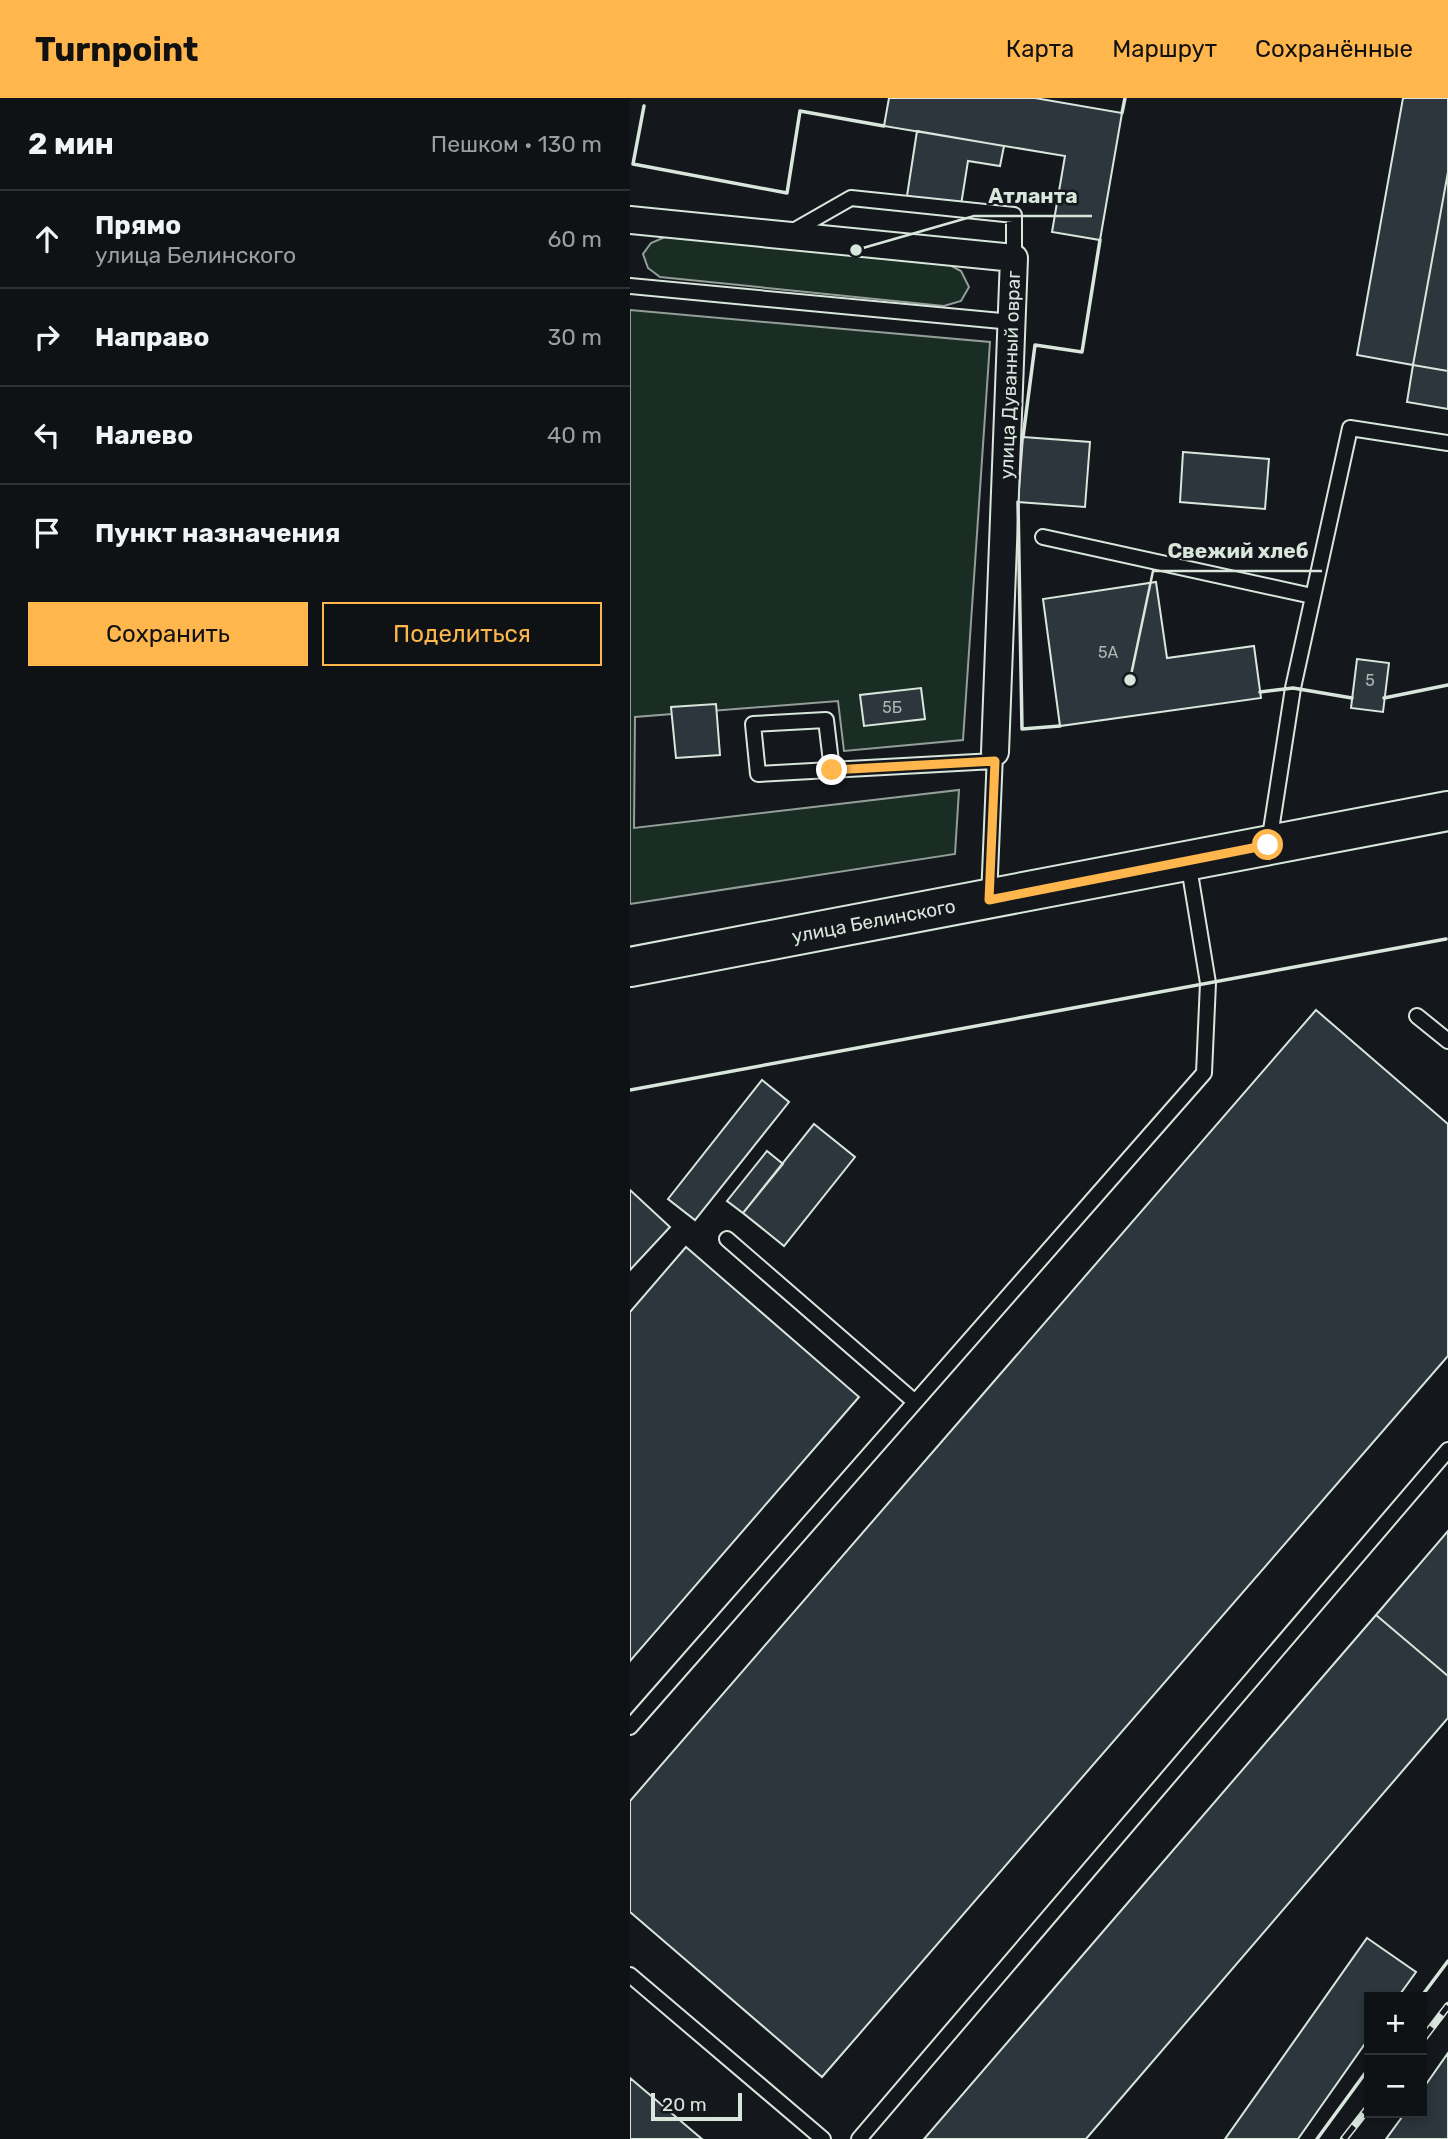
<!DOCTYPE html>
<html lang="ru">
<head>
<meta charset="utf-8">
<style>
  :root { --surface:#0f1215; --page:#1d2022; --text:#f1f3f6; --muted:#9b9ea0; --line:#2f3234; --accent:#ffb74d }
  body { margin:0; font-family:Rubik,sans-serif; background:var(--page); color:var(--text) }
  .controls { position:absolute; right:21px; bottom:21px; display:grid; overflow:hidden; border-radius:0px; box-shadow:0 4px 10px #0003 }
  .controls button { width:63px; height:63px; display:grid; place-items:center; padding:0; border:0; border-bottom:2px solid var(--line); background:var(--surface); color:var(--text); font:35px sans-serif }
  .scale { position:absolute; left:21px; bottom:18px; width:91px; box-sizing:border-box; padding-left:7px; border:4px solid #d8e6dc; border-top:0; font-size:19px; line-height:24px; white-space:nowrap; color:#d8e6dc; -webkit-text-stroke:5px #14181c; paint-order:stroke }
  .stop { position:absolute; width:21px; height:21px; margin:-16px; border:5px solid #ffb74d; border-radius:50%; background:#fff }
  .stop.end { background:#ffb74d; border-color:#fff; box-shadow:0 2px 7px #0008 }
  .list { margin:0; padding:0; list-style:none }
  h2 { display:flex; justify-content:space-between; align-items:center; height:91px; margin:0; padding:0 28px; font-size:30px }
  h2 small { font-size:23px; font-weight:400; color:var(--muted) }
  .list li { display:grid; grid-template-columns:46px 1fr auto; gap:21px; align-items:center; box-sizing:border-box; height:98px; padding:0 28px; border-top:2px solid var(--line) }
  .list b { display:block; font-size:26px; white-space:nowrap }
  .list p { margin:0; font-size:23px; white-space:nowrap; color:var(--muted) }
  .list em { font-size:23px; font-style:normal; color:var(--muted) }
  .actions { display:flex; gap:14px; padding:21px 28px }
  .actions a { flex:1; padding:16px 0; border:2px solid var(--accent); border-radius:0px; text-align:center; font-size:24px; color:var(--accent) }
  .actions .main { background:var(--accent); color:#111 }
  .icon { flex:none; width:38px; height:38px; fill:none; stroke:currentColor; stroke-width:2; stroke-linecap:round; stroke-linejoin:round }
  .map { position:relative; flex:none; width:818px; height:2041px; overflow:hidden }
  header { display:flex; align-items:center; gap:42px; box-sizing:border-box; height:98px; padding:0 35px; background:var(--accent); color:#111 }
  header strong { font-size:33px }
  nav { display:flex; gap:38px; margin-inline-start:auto; font-size:24px }
  main { display:flex }
  aside { flex:1; background:var(--surface) }
  .map>svg:first-child { display:block }
</style>
</head>
<body>
<header>
<strong>Turnpoint</strong>
<nav><a>Карта</a><a>Маршрут</a><a>Сохранённые</a></nav>
</header>
<main>
<aside>
<h2>2 мин<small>Пешком · 130 m</small></h2>
<ul class="list">
<li><svg class="icon" aria-label="ahead" viewBox="0 0 24 24"><path d="M12 20V5M6 11l6-6 6 6"/></svg><div><b>Прямо</b><p>улица Белинского</p></div><em>60 m</em></li>
<li><svg class="icon" aria-label="right" viewBox="0 0 24 24"><path d="M7 20v-9h11M14 6l5 5-5 5"/></svg><div><b>Направо</b></div><em>30 m</em></li>
<li><svg class="icon" aria-label="left" viewBox="0 0 24 24"><path d="M17 20v-9H6M10 6l-5 5 5 5"/></svg><div><b>Налево</b></div><em>40 m</em></li>
<li><svg class="icon" aria-label="arrive" viewBox="0 0 24 24"><path d="M6 21V4h12l-3 4 3 4H6"/></svg><div><b>Пункт назначения</b></div></li>
</ul>
<div class="actions"><a class="main">Сохранить</a><a>Поделиться</a></div>
</aside>
<div class="map">
<svg width="818" height="2041" viewBox="0 0 818 2041">
  <rect width="100%" height="100%" fill="#14181c"/>
  <path fill="#1a2d24" stroke="#939e99" stroke-width="2" d="M 35,139 L 316,165 L 331,173 L 339,189 L 331,203 L 314,208 L 30,179 L 18,170 L 13,156 L 21,145 Z
    M 0,212 L 360,244 L 333,642 L 214,653 L 208,603 L 5,619 L 4,730 L 329,692 L 325,756 L 0,806 Z"/>
  <path fill="#2c363c" stroke="#d8e6dc" stroke-width="2" d="M 259,0 L 405,0 L 492,15 L 470,142 L 422,134 L 435,58 L 254,28 Z
    M 773,0 L 818,0 L 818,74 L 783,267 L 727,257 Z
    M 287,33 L 374,48 L 370,68 L 338,63 L 331,107 L 277,98 Z
    M 818,74 L 818,273 L 783,267 Z
    M 783,267 L 818,273 L 818,311 L 777,304 Z
    M 393,339 L 460,344 L 455,409 L 388,404 Z
    M 553,354 L 639,361 L 635,411 L 550,404 Z
    M 526,484 L 537,560 L 624,548 L 631,600 L 430,628 L 413,501 Z
    M 727,561 L 759,565 L 753,614 L 721,610 Z
    M 291,590 L 295,621 L 234,628 L 230,597 Z
    M 86,606 L 90,657 L 46,660 L 41,609 Z
    M 686,912 L 818,1026 L 818,1258 L 192,1979 L 0,1814 L 0,1703 Z
    M 132,982 L 159,1004 L 65,1122 L 38,1101 Z
    M 184,1026 L 225,1059 L 154,1148 L 113,1115 Z
    M 137,1053 L 153,1066 L 113,1115 L 97,1103 Z
    M 0,1092 L 40,1129 L 0,1172 Z
    M 56,1149 L 229,1299 L 0,1563 L 0,1214 Z
    M 818,1433 L 818,1578 L 746,1517 Z
    M 746,1517 L 818,1578 L 818,1620 L 456,2041 L 294,2041 Z
    M 737,1840 L 786,1874 L 768,1899 L 739,1899 L 739,1940 L 668,2041 L 595,2041 Z
    M 818,1955 L 818,2041 L 756,2041 L 775,2015 L 792,2015 L 792,1992 Z
    M 0,1980 L 72,2041 L 0,2041 Z"/>
  <g fill="none" stroke-linecap="round" stroke-linejoin="round">
    <g stroke="#d8e6dc" stroke-width="18">
      <path id="lane" d="M 158,136 L 221,100 L 384,117 L 384,160
        M 0,188 L 382,224
        M 413,439 L 682,498
        M 202,672 L 196,622 L 123,626 L 128,676 L 364,663
        M 639,745 L 663,590 L 720,330 L 818,345
        M 359,800 L 365,656
        M 787,918 L 818,943
        M 97,1141 L 285,1304
        M 0,1629 L 574,975 L 578,885 L 558,763
        M 0,1877 L 193,2041
        M 229,2041 L 818,1352"/>
    </g>
    <g stroke="#d8e6dc" stroke-width="30">
      <path id="street" d="M 0,122 L 384,160 L 365,654"/>
    </g>
    <g stroke="#d8e6dc" stroke-width="42">
      <g id="secondary">
        <path id="s1" d="M 0,869 L 818,713"/>
      </g>
    </g>
    <use href="#lane" stroke="#14181c" stroke-width="14"/>
    <use href="#street" stroke="#14181c" stroke-width="26"/>
    <use href="#secondary" stroke="#14181c" stroke-width="38"/>
    <g stroke="#d8e6dc" stroke-width="8">
      <path id="rail" d="M 792,1942 L 818,1908
        M 714,2041 L 739,2009"/>
    </g>
    <use href="#rail" stroke="#14181c" stroke-width="5" stroke-dasharray="16" stroke-linecap="butt"/>
    <path stroke="#d8e6dc" stroke-width="3.5" d="M 14,8 L 3,66 L 157,95 L 170,13 L 254,28
      M 492,15 L 495,0
      M 393,339 L 405,247 L 452,254 L 470,142
      M 388,404 L 392,631 L 430,628
      M 630,594 L 663,590 L 722,600
      M 754,600 L 818,587
      M 0,992 L 816,841
      M 791,1899 L 818,1863
      M 687,2041 L 739,1970"/>
  </g>
  <g fill="none" stroke-linecap="round" stroke-linejoin="round">
    <path stroke="#ffb74d" stroke-width="9" d="M 202,672 L 365,663 L 359,802 L 638,747"/>
  </g>
  <g text-anchor="middle" dominant-baseline="central" stroke-width="5" stroke-linejoin="round" paint-order="stroke">
    <g font-size="16" fill="#adbab4">
      <text x="478" y="554">5А</text>
      <text x="740" y="582">5</text>
      <text x="262" y="609">5Б</text>
    </g>
    <g font-size="19" fill="#d8e6dc" stroke="#14181c">
      <text transform="translate(380 277) rotate(-88)">улица Дуванный овраг</text>
      <text stroke="none"><textPath href="#s1" startOffset="248">улица Белинского</textPath></text>
    </g>
  </g>
  <path fill="none" stroke="#d8e6dc" stroke-width="2.5" d="M226 152L344 118H462M500 582L523 473H692"/>
  <g fill="#d8e6dc" stroke="#14181c" stroke-width="2.5">
    <circle cx="226" cy="152" r="7"/>
    <circle cx="500" cy="582" r="7"/>
  </g>
  <g font-size="21" text-anchor="middle" font-weight="bold" fill="#d8e6dc" stroke="#14181c" stroke-width="5" stroke-linejoin="round" paint-order="stroke">
    <text x="403" y="105">Атланта</text>
    <text x="608" y="460">Свежий хлеб</text>
  </g>
</svg>
<div class="controls">
<button>+</button>
<button>−</button>
</div>
<div class="scale">20 m</div>
<div class="stop" style="left:638px;top:747px"></div>
<div class="stop end" style="left:202px;top:672px"></div>
</div>
</main>
</body>
</html>
